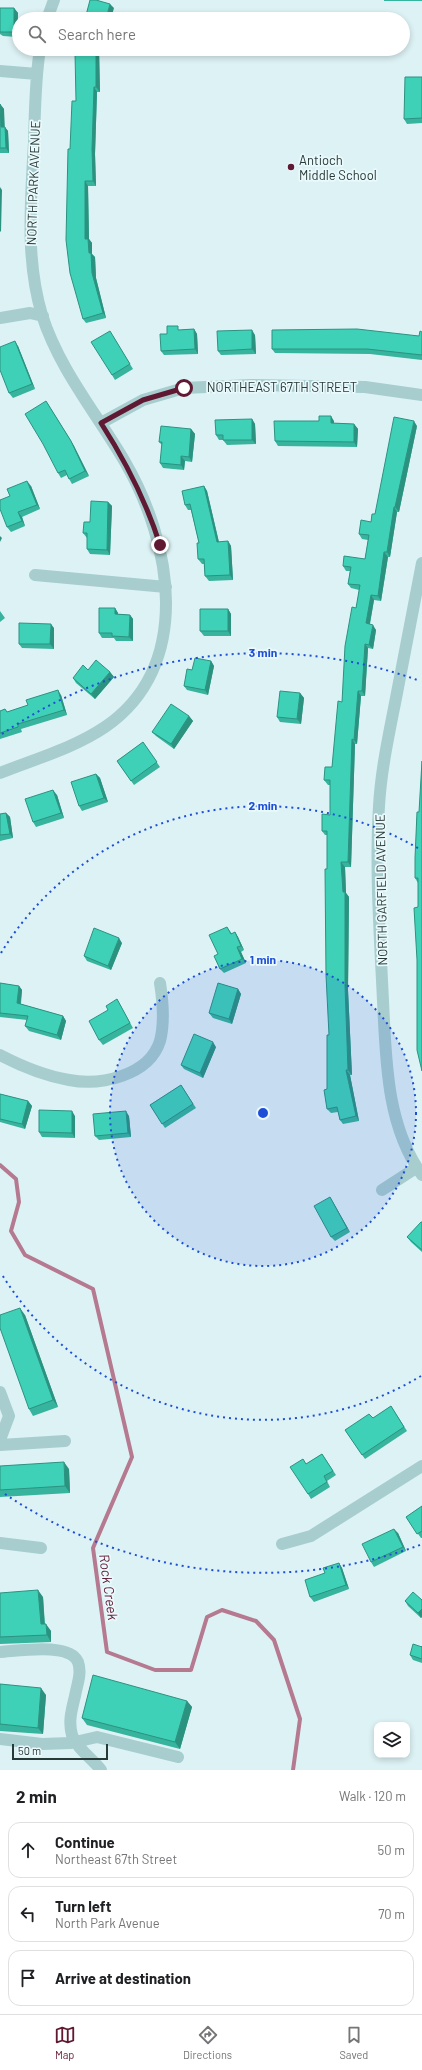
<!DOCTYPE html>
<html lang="en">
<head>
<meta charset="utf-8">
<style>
  :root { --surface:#fff; --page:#f6f6f6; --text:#202124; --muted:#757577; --line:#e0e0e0; --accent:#601933 }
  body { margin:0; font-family:Barlow,sans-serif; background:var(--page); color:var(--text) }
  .controls { position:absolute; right:12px; bottom:12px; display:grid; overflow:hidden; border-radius:8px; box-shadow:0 2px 6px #0003 }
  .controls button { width:36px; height:36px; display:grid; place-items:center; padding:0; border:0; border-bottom:1px solid var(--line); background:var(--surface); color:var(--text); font:20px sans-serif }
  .scale { position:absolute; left:12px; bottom:10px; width:96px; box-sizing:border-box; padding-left:4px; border:2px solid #283a38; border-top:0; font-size:11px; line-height:14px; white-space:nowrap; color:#283a38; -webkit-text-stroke:3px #eaf9fc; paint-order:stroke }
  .stop { position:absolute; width:12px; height:12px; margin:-9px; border:3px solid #601933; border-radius:50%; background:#fff }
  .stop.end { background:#601933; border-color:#fff; box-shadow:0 1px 4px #0008 }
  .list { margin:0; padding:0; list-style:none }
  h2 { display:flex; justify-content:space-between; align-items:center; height:52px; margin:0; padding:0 16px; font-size:17px }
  h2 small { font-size:13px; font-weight:400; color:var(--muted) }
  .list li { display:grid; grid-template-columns:26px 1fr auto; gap:12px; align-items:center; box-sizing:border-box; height:56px; margin:0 8px 8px; padding:0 8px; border:1px solid var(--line); border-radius:12px }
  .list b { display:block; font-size:15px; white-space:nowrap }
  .list p { margin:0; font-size:13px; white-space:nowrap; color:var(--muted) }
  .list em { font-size:13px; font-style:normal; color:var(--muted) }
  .icon { flex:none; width:22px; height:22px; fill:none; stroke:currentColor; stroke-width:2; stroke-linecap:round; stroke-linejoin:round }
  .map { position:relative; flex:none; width:422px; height:1770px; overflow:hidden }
  .search { position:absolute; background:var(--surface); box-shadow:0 2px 6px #0003; left:12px; right:12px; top:12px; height:44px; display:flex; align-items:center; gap:10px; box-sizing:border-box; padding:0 14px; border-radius:22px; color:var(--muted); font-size:15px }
  .sheet { height:244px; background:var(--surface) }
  nav { display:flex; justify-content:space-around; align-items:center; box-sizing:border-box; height:56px; border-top:1px solid var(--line); background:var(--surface); font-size:11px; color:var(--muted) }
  nav a { display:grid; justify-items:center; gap:2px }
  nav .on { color:var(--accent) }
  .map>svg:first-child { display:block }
</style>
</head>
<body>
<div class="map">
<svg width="422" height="1770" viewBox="0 0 422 1770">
  <rect width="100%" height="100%" fill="#ddf2f5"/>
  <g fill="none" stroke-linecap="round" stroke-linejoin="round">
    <path stroke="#b57990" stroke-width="4" d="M 0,1165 L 16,1179 L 19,1202 L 11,1231 L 25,1255 L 93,1289 L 132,1457 L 93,1548 L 107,1652 L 155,1670 L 191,1670 L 207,1617 L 222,1610 L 256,1621 L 274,1640 L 300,1719 L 293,1770"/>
    <path stroke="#a7cdce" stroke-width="12" d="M 47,19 L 54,0
      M 0,71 L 37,74
      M 0,318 L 30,313 L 43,316
      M 101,423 L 143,400 L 184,388 L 251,385 L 365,387 L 422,395
      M 422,563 C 413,608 405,653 396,698 C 389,734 381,770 379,806 C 375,871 380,936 383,1001 C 386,1059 386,1125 422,1175
      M 35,575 L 166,587
      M 0,773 C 35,759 74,748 105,727 C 194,666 172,543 125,462 C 97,414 59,369 42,315 C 25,258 31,200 34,142 C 35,111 35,80 40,49
      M 0,1055 C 21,1066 46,1076 69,1080 C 100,1086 149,1076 160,1041 C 165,1022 163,1002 160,983
      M 382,1190 L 416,1168
      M 0,1392 L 9,1416 L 0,1440
      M 0,1445 L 65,1441
      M 0,1543 L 41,1548
      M 282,1544 L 311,1536 L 422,1466
      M 0,1652 C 18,1651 70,1642 78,1662 C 82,1673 77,1685 75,1696 C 72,1709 68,1721 72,1735 C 77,1749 93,1759 101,1770
      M 0,1739 L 42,1744 L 71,1743 L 97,1737 L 178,1757"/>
  </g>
  <path fill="#36b49d" d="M 384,0 L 422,0 L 422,1 L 384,1 Z
    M 0,8 L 14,8 L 18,13 L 17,37 L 3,36 L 0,34 Z
    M 86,49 L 99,49 L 100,92 L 97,92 L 95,154 L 96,186 L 88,186 L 89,239 L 92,243 L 92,254 L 95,257 L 96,278 L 106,318 L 86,323 L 83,319 L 70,149 L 76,101 Z
    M 422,77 L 422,123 L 407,124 L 404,119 Z
    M 0,104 L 4,109 L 4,127 L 8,131 L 9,153 L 0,153 Z
    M 194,329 L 197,334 L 198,354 L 164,355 L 161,351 L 167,334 L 181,330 Z
    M 422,332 L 422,360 L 370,354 L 275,353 L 272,349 L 419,336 Z
    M 255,335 L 256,354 L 221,355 L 218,351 Z
    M 113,336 L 133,369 L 115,380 L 112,375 Z
    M 18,346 L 35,389 L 13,398 L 9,393 Z
    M 46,401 L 74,446 L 89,476 L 72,484 L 67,475 L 61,478 L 58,473 Z
    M 252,419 L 255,424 L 256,444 L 227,445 L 223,440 L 219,440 L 216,435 Z
    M 334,421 L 334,423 L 354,424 L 358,429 L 357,447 L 278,446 L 275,441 Z
    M 417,426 L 399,512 L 397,512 L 390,557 L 388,557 L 381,601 L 374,600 L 370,624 L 376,630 L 373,649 L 368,648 L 365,696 L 361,696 L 357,744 L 355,744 L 351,867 L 345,867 L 346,893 L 349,897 L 348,990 L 352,1075 L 350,1075 L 359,1121 L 343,1124 L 340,1120 L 338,1112 L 331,1113 L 327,1109 L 329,1035 L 327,835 L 325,835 L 322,831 L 330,815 L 330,785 L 328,785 L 324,780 L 332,767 L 342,702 L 359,590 L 351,588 L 348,584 L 350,571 L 346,571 L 343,566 L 365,559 L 368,540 L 362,539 L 359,534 L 371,522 L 375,514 Z
    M 191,429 L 195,434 L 192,462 L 185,461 L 184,470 L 163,468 L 160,463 L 162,445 L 159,442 Z
    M 31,486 L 40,509 L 22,517 L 25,526 L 11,532 L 7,527 L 10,496 Z
    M 204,486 L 207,491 L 219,542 L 228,541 L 231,546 L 233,580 L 209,581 L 205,576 L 204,564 L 202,564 L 198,559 L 199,543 L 191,510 L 188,510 L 185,505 Z
    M 108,502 L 112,506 L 110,555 L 90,554 L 87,549 L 87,538 L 83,533 L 90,522 Z
    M 115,608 L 118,613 L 118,614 L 130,615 L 133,619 L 133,641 L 116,641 L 114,638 L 102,638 L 99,633 Z
    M 228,609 L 231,614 L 231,636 L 204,636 L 200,631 Z
    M 0,611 L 5,618 L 0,622 Z
    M 54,628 L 54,649 L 22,648 L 19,644 Z
    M 211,661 L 214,666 L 208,695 L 187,690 L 184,686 L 192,670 Z
    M 88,670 L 110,672 L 114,677 L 95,699 L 76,683 L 73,678 Z
    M 300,693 L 304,698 L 301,724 L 280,722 L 277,717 Z
    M 61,695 L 67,715 L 21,729 L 22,732 L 0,739 L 0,711 L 5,709 L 7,712 Z
    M 189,716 L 193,721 L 174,749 L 156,736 L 152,732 Z
    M 143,742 L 160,767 L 134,785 L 117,761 Z
    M 96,774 L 100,778 L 108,802 L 82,811 L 79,806 Z
    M 57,795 L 64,818 L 36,827 L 33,822 Z
    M 417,812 L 422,1071 L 418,907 L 418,883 L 415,878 Z
    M 6,813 L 10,817 L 13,838 L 0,841 L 0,814 Z
    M 227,927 L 232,934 L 235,932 L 238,937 L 244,950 L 241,952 L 246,963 L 224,973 L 220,969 L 218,954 Z
    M 122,943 L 111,970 L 87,961 L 84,956 Z
    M 0,983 L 19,986 L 22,990 L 21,1004 L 63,1016 L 66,1021 L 61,1040 L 29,1031 L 25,1026 L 27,1020 L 0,1017 Z
    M 238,989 L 241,994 L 232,1024 L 213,1018 L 209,1013 Z
    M 117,999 L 133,1028 L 103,1045 L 99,1040 L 108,1010 Z
    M 216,1047 L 203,1078 L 184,1069 L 181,1065 Z
    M 181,1085 L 196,1108 L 165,1128 L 150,1105 Z
    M 0,1094 L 28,1101 L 32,1106 L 25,1129 L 0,1122 Z
    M 75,1116 L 75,1138 L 42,1137 L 39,1132 Z
    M 129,1116 L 131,1137 L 99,1140 L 95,1136 Z
    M 330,1197 L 350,1232 L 335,1241 L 331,1237 Z
    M 422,1222 L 422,1252 L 411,1242 L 407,1237 Z
    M 25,1315 L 58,1407 L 33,1416 L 29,1409 Z
    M 391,1406 L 407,1431 L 365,1459 L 345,1430 L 373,1418 Z
    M 322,1454 L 336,1475 L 327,1481 L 330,1487 L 311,1499 L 308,1494 L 306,1464 Z
    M 0,1466 L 69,1469 L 70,1493 L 0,1497 Z
    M 422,1506 L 422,1538 L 421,1538 L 406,1517 Z
    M 398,1533 L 406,1551 L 374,1567 L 371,1562 Z
    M 339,1563 L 342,1568 L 349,1589 L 314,1602 L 310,1597 L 325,1573 Z
    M 0,1593 L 43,1597 L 45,1624 L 51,1631 L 51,1642 L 0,1644 Z
    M 422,1600 L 422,1617 L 421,1618 L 408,1606 L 405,1601 Z
    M 422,1646 L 422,1663 L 413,1660 L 410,1655 Z
    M 0,1684 L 46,1695 L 43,1734 L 0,1731 Z
    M 187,1701 L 192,1707 L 180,1749 L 87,1725 L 82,1718 Z"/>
  <path fill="#2c9280" d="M 110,4 L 114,8 L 111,19 L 106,19 Z
    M 14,8 L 18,13 L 17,37 L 14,32 Z
    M 96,49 L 99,49 L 100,92 L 96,87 Z
    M 94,87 L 97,92 L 95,154 L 96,186 L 93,181 L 92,149 Z
    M 0,104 L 4,109 L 5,131 L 1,127 Z
    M 5,127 L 8,131 L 9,153 L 6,148 Z
    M 85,181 L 88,186 L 89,239 L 92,243 L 92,254 L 95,257 L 96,278 L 106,318 L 103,313 L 92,273 L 89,253 L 85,239 Z
    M 0,187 L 2,190 L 1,232 L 0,231 Z
    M 194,329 L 197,334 L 198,354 L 195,349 Z
    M 252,330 L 255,335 L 256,354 L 252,349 Z
    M 15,341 L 18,346 L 35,389 L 32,384 Z
    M 46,401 L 74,446 L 89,476 L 85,471 Z
    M 331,416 L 334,421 L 334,428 L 331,423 Z
    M 252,419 L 255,424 L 256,444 L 252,440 Z
    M 414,421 L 417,426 L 399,512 L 395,507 Z
    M 354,424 L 358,429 L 357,447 L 354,442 Z
    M 191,429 L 195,434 L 192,462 L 189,457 Z
    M 181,456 L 185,461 L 184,470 L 181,465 Z
    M 27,481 L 31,486 L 40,509 L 37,505 Z
    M 204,486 L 207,491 L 220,547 L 217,542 Z
    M 108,502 L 112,506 L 110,555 L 107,550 Z
    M 394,507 L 397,512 L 390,557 L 387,552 Z
    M 18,512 L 22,517 L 25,526 L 22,521 Z
    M 0,536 L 2,538 L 0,542 Z
    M 228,541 L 231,546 L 233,580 L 230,575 Z
    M 384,552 L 388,557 L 381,601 L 378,596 Z
    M 371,595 L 374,600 L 369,628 L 366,623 Z
    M 115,608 L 118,613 L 118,619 L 115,614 Z
    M 228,609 L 231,614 L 231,636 L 228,631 Z
    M 130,615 L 133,619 L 133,641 L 129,637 Z
    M 51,624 L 54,628 L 54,649 L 50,644 Z
    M 373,625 L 376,630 L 373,649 L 369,645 Z
    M 365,644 L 368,648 L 365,696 L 362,691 Z
    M 211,661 L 214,666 L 208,695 L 205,690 Z
    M 110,672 L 114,677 L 95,699 L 91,694 Z
    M 58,690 L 61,695 L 67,715 L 64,710 Z
    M 358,691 L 361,696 L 357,744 L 354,740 Z
    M 300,693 L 304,698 L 301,724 L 297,719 Z
    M 189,716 L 193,721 L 174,749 L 171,744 Z
    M 352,739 L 355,744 L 351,867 L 348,862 Z
    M 96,774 L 100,778 L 108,802 L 104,798 Z
    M 53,790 L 57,795 L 64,818 L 61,813 Z
    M 6,813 L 10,817 L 13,838 L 10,834 Z
    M 341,862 L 345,867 L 346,893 L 349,897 L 348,990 L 352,1075 L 348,1070 L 345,985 Z
    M 235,932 L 238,937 L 244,950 L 241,946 Z
    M 119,938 L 122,943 L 111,970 L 108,966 Z
    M 237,947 L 241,952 L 246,963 L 242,959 Z
    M 19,986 L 22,990 L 20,1008 L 17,1003 Z
    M 238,989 L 241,994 L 232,1024 L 229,1019 Z
    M 63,1016 L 66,1021 L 61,1040 L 57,1035 Z
    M 213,1042 L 216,1047 L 203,1078 L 200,1073 Z
    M 346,1070 L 350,1075 L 359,1121 L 356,1116 Z
    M 28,1101 L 32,1106 L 25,1129 L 22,1124 Z
    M 72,1111 L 75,1116 L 75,1138 L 72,1133 Z
    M 126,1111 L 129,1116 L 131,1137 L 128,1133 Z
    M 330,1197 L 333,1202 L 350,1232 L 347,1228 Z
    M 20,1308 L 25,1315 L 58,1407 L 53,1400 Z
    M 64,1462 L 69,1469 L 70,1493 L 65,1486 Z
    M 394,1529 L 398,1533 L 406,1551 L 403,1547 Z
    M 339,1563 L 342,1568 L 349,1589 L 346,1585 Z
    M 38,1590 L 43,1597 L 45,1631 L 41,1624 Z
    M 422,1609 L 422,1617 L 421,1618 L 418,1613 Z
    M 46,1624 L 51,1631 L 51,1642 L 47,1635 Z
    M 41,1688 L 46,1695 L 43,1734 L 38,1728 Z
    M 187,1701 L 192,1707 L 180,1749 L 175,1742 Z"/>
  <path fill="#3fd1b7" stroke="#2c9280" d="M 90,0 L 96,0 L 110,4 L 106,19 L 85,19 Z
    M 0,8 L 14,8 L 14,32 L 0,32 Z
    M 86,49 L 96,49 L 96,87 L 94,87 L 92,149 L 93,181 L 85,181 L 85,239 L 88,239 L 89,253 L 91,253 L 92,273 L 103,313 L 83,319 L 70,273 L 66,240 L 68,149 L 70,149 L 72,101 L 76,101 L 75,53 L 85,53 Z
    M 405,77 L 422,77 L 422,118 L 404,119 Z
    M 0,104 L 1,127 L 5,127 L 6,148 L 0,148 Z
    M 167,326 L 178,326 L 178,330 L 194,329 L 195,349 L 161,351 L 160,334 L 167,334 Z
    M 357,329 L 419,336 L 420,331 L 422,332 L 422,355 L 367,349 L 272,349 L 272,330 Z
    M 252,330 L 252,349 L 218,351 L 217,331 Z
    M 110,331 L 130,364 L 112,375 L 91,342 Z
    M 15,341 L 32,384 L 9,393 L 0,370 L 0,347 Z
    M 46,401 L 71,441 L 85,471 L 69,479 L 65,470 L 58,473 L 43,444 L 25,414 Z
    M 319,416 L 331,416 L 331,423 L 354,424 L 354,442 L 275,441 L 274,421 L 319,421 Z
    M 394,417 L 414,421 L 395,507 L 394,507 L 387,552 L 384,552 L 378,596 L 371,595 L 366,623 L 373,625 L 369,645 L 365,644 L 362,691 L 358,691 L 354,740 L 352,739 L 348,862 L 341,862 L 343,892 L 345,892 L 345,985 L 348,1070 L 346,1070 L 356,1116 L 340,1120 L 337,1107 L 327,1109 L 324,1090 L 327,1089 L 327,1035 L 329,1035 L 326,975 L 325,869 L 327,869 L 327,831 L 322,831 L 322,814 L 330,815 L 330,780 L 324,780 L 325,767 L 332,767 L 338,701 L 342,702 L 345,646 L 352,607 L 356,608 L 360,585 L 348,584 L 351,567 L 343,566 L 344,556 L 365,559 L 369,535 L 359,534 L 361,520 L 371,522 L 372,514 L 375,514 Z
    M 252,419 L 252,440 L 223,440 L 223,435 L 216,435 L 215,420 Z
    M 161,426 L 191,429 L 189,457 L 181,456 L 181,465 L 160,463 L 162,442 L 159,442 Z
    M 27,481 L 37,505 L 18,512 L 22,521 L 7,527 L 0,509 L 0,500 L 10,496 L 7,489 Z
    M 204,486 L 217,542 L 228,541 L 230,575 L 205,576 L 204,559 L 198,559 L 197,543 L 199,543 L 190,504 L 185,505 L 182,491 Z
    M 91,501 L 108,502 L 107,550 L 87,549 L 87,533 L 83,533 L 84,522 L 90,522 Z
    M 99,608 L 115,608 L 115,614 L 130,615 L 129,637 L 112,636 L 112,633 L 99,633 Z
    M 200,609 L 228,609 L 228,631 L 200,631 Z
    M 19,623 L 51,624 L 50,644 L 19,644 Z
    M 195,658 L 211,661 L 205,690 L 184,686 L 187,669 L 192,670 Z
    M 96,660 L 110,672 L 91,694 L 73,678 L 83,665 L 88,670 Z
    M 58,690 L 64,710 L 18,724 L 18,727 L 0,733 L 0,711 L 5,709 L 7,712 L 28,705 L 26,700 Z
    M 280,691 L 300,693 L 297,719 L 277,717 Z
    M 171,704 L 189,716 L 171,744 L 152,732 Z
    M 143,742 L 157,762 L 131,781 L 117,761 Z
    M 422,761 L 422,1071 L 417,1050 L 417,960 L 414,908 L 418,907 L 418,878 L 415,878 L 415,858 L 417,812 L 419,812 Z
    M 96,774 L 104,798 L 79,806 L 71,782 Z
    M 53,790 L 61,813 L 33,822 L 25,799 Z
    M 6,813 L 10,834 L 0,835 L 0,814 Z
    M 227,927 L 231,934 L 235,932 L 241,946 L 237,947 L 242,959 L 220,969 L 214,956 L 218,954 L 209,935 Z
    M 94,928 L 119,938 L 108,966 L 84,956 Z
    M 0,983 L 19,986 L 17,1003 L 63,1016 L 57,1035 L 25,1026 L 28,1016 L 0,1013 Z
    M 218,983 L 238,989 L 229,1019 L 209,1013 Z
    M 117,999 L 130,1023 L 99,1040 L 89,1021 L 108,1010 L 106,1006 Z
    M 194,1034 L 213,1042 L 200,1073 L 181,1065 Z
    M 181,1085 L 193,1104 L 162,1124 L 150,1105 Z
    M 0,1094 L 28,1101 L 22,1124 L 0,1119 Z
    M 39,1110 L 72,1111 L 72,1133 L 39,1132 Z
    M 126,1111 L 128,1133 L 95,1136 L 93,1114 Z
    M 330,1197 L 347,1228 L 331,1237 L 314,1206 Z
    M 421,1222 L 422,1222 L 422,1250 L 407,1237 Z
    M 20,1308 L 53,1400 L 29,1409 L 0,1328 L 0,1315 Z
    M 391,1406 L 404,1427 L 362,1455 L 345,1430 L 369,1414 L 373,1418 Z
    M 322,1454 L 333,1471 L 324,1476 L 327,1482 L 308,1494 L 290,1467 L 303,1459 L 306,1464 Z
    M 64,1462 L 65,1486 L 0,1490 L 0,1466 Z
    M 422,1506 L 422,1531 L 417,1534 L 406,1517 Z
    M 394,1529 L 403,1547 L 371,1562 L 362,1544 Z
    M 339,1563 L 346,1585 L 310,1597 L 305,1580 L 325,1573 L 323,1568 Z
    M 38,1590 L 41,1624 L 46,1624 L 47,1635 L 0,1637 L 0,1593 Z
    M 413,1592 L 422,1600 L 422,1609 L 418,1613 L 405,1601 Z
    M 413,1644 L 422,1647 L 422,1646 L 422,1659 L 410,1655 Z
    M 93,1675 L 187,1701 L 175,1742 L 82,1718 Z
    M 0,1684 L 41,1688 L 38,1728 L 0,1724 Z"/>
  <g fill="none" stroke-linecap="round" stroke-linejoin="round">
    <path stroke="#601933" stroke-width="5" d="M 160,545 C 146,501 126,462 101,423 L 143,400 L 184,388"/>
  </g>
  <circle cx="263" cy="1113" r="153" fill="#1d4ed8" fill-opacity=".12"/>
  <g fill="none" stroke="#1d4ed8" stroke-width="2" stroke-dasharray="2 4">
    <circle cx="263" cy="1113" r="153"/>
    <path d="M421 1376A307 307 0 0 1 1 1273M1 953A307 307 0 0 1 421 850"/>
    <path d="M420 1545A460 460 0 0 1 2 1492M2 734A460 460 0 0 1 420 681"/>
  </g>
  <circle fill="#601933" stroke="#eaf9fc" stroke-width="1.5" cx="291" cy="167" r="4"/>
  <g text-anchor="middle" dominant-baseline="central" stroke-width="3.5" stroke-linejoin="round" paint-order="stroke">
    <g font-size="13" fill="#283a38" stroke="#eaf9fc" text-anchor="start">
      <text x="299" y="160">Antioch<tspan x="299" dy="15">Middle School</tspan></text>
    </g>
    <g font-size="13" fill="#283a38" stroke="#eaf9fc">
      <text transform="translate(33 183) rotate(-88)">NORTH PARK AVENUE</text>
      <text x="282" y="387">NORTHEAST 67TH STREET</text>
      <text transform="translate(381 890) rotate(-91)">NORTH GARFIELD AVENUE</text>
    </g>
    <g font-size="14" font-style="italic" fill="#601933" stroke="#eaf9fc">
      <text transform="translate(109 1587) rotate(82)">Rock Creek</text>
    </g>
  </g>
  <circle cx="263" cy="1113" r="6" fill="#1d4ed8" stroke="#eaf9fc" stroke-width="2"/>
  <g font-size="12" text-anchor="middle" font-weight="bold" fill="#1d4ed8" stroke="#eaf9fc" stroke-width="3.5" stroke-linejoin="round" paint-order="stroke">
    <text x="263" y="657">3 min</text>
    <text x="263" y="810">2 min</text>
    <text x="263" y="964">1 min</text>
  </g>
</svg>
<div class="controls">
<button><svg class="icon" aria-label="layers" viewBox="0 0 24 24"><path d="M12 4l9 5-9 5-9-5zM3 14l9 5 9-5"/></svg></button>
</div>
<div class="scale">50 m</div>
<div class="stop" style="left:184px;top:388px"></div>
<div class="stop end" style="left:160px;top:545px"></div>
<div class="search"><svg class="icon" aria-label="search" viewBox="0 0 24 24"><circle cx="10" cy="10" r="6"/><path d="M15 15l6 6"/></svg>Search here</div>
</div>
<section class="sheet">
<h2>2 min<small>Walk · 120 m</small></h2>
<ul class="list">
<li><svg class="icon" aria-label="ahead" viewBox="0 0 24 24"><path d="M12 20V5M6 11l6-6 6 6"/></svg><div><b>Continue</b><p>Northeast 67th Street</p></div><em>50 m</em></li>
<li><svg class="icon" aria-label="left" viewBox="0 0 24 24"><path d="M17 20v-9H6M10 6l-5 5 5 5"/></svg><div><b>Turn left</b><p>North Park Avenue</p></div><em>70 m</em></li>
<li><svg class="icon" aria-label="arrive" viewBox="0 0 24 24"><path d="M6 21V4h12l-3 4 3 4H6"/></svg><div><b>Arrive at destination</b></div></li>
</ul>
</section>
<nav>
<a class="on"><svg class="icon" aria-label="map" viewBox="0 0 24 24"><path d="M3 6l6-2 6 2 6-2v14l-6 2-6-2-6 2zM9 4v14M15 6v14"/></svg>Map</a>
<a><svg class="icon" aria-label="directions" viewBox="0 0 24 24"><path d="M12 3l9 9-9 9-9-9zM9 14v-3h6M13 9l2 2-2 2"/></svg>Directions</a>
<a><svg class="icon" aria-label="saved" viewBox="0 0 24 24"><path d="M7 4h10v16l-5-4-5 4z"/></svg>Saved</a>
</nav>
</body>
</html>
